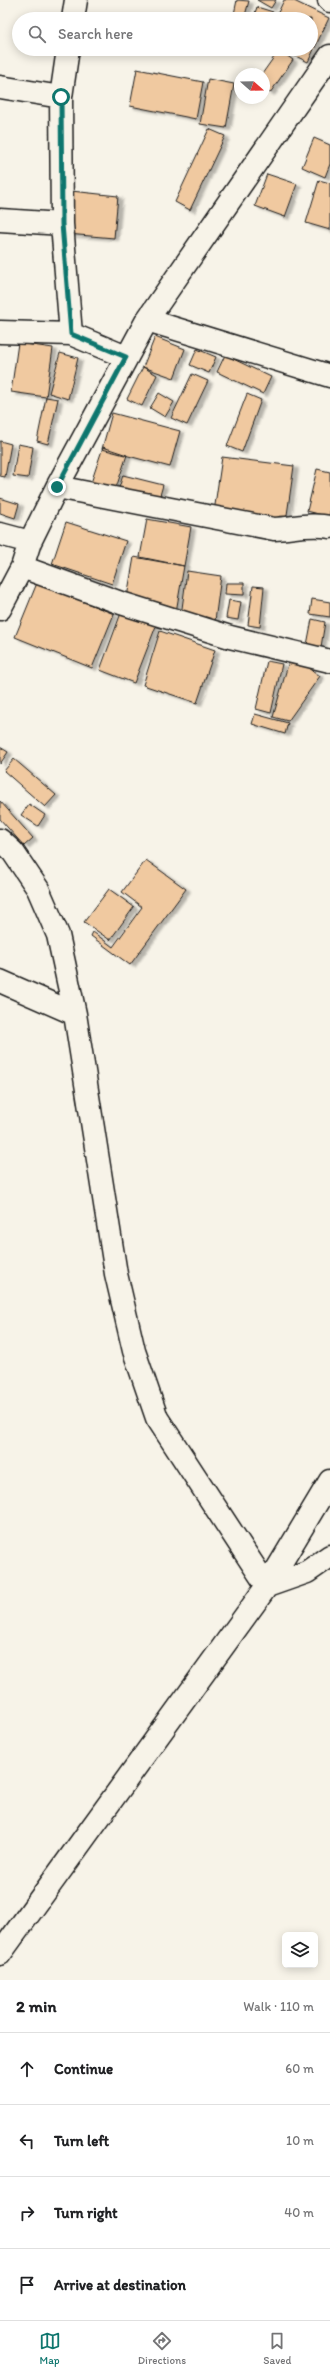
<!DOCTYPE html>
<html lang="en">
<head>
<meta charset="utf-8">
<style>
  :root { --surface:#fff; --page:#f2f2f2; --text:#202124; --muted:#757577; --line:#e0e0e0; --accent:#0f766e }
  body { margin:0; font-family:Itim,sans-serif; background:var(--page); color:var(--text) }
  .controls { position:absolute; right:12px; bottom:12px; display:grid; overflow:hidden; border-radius:6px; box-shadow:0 2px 10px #0003 }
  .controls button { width:36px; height:36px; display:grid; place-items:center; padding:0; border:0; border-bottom:1px solid var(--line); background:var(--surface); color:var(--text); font:20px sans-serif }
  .compass { position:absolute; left:234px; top:68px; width:36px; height:36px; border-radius:50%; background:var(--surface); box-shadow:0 2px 10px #0003; rotate:110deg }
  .stop { position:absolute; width:12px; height:12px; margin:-9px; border:3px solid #0f766e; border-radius:50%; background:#fff }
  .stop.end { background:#0f766e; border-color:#fff; box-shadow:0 1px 4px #0008 }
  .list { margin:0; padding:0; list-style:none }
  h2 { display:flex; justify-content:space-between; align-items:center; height:52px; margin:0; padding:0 16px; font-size:17px }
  h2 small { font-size:13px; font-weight:400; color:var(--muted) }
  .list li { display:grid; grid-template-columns:26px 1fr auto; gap:12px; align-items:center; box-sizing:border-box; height:72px; padding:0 16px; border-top:1px solid var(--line) }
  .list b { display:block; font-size:15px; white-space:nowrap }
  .list em { font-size:13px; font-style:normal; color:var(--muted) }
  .icon { flex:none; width:22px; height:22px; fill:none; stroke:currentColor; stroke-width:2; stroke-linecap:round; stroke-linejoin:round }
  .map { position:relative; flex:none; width:330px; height:1980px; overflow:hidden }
  .search { position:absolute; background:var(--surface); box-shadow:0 2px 10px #0003; left:12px; right:12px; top:12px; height:44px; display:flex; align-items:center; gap:10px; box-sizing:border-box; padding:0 14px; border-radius:22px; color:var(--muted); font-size:15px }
  .sheet { height:340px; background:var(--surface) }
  nav { display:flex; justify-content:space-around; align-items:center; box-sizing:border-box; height:56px; border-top:1px solid var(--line); background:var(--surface); font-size:11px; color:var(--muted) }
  nav a { display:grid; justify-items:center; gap:2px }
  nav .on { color:var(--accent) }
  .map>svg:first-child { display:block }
</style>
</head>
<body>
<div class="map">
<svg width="330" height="1980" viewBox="0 0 330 1980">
  <defs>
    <filter id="shadow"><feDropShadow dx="4.5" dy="2.5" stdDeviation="1" flood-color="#0004"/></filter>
  </defs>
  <rect width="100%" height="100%" fill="#f7f3e8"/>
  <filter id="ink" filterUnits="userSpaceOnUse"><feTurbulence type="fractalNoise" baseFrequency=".025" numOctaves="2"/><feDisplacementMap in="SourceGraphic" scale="8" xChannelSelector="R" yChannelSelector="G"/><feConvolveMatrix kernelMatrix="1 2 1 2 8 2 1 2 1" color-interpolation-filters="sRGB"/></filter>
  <g filter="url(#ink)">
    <path fill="#f0c9a0" stroke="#1c1c1c" filter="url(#shadow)" d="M 237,0 L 249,1 L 244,19 L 233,19 Z
      M 257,0 L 276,0 L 271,8 Z
      M 284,0 L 292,0 L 329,18 L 308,62 L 281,49 L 311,49 L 311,19 L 275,19 Z
      M 257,7 L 273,12 L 270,19 L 253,19 Z
      M 279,50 L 293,60 L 270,93 L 264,88 L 264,74 L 262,74 Z
      M 137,69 L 203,82 L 196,119 L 130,106 Z
      M 208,79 L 234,84 L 226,128 L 200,124 Z
      M 209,129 L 225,136 L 190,210 L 175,202 Z
      M 314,138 L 330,145 L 330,164 L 325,177 L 302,167 Z
      M 267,174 L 297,184 L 285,217 L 255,206 Z
      M 319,180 L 330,183 L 330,230 L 306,223 Z
      M 71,191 L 118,196 L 114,238 L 67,234 Z
      M 155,337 L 185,349 L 174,378 L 143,367 Z
      M 18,343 L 53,348 L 46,397 L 11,392 Z
      M 197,349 L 216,357 L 209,373 L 190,365 Z
      M 60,353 L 78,358 L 68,399 L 49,393 Z
      M 225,355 L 271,377 L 263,394 L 217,372 Z
      M 143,367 L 157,375 L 142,406 L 127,399 Z
      M 192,374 L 208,381 L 187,425 L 171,418 Z
      M 159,393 L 174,402 L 165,417 L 150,408 Z
      M 247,394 L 261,400 L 242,452 L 227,446 Z
      M 46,397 L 58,399 L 48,444 L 37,441 Z
      M 112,413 L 180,431 L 170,467 L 102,449 Z
      M 0,441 L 11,444 L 5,477 L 0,476 Z
      M 18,444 L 33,447 L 28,478 L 13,476 Z
      M 103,447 L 127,455 L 115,491 L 91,483 Z
      M 222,457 L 294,466 L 286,522 L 214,512 Z
      M 317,469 L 330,472 L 330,517 L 307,511 Z
      M 123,475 L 163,485 L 159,499 L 119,488 Z
      M 0,498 L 19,504 L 15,518 L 0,513 Z
      M 147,519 L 191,527 L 184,566 L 140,557 Z
      M 66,522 L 126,541 L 112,584 L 52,564 Z
      M 134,557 L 184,566 L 176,612 L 126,603 Z
      M 187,571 L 221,576 L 215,621 L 181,616 Z
      M 37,583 L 114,614 L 92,668 L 15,637 Z
      M 226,583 L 244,583 L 244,595 L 225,594 Z
      M 253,586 L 264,587 L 260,627 L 248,625 Z
      M 312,599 L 330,602 L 330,617 L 310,614 Z
      M 229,600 L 241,602 L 238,620 L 226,618 Z
      M 121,613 L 156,626 L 134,683 L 100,670 Z
      M 312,619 L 325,622 L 321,647 L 307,645 Z
      M 160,631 L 215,650 L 197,703 L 143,685 Z
      M 267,661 L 282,664 L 271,713 L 256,709 Z
      M 289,661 L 305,665 L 320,676 L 288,721 L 273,717 Z
      M 255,714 L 288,723 L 285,734 L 252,724 Z
      M 0,747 L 8,752 L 0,764 Z
      M 14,759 L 56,795 L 45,807 L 4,771 Z
      M 0,801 L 33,838 L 24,846 L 0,819 Z
      M 29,804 L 45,815 L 38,826 L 21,815 Z
      M 146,860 L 186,889 L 130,965 L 91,936 L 93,932 L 113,947 L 142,907 L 122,892 Z
      M 109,889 L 134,907 L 110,940 L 84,922 Z"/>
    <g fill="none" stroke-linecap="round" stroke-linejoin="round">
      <g stroke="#1c1c1c" stroke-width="25">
        <path id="minor" d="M 329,0 L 330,1
          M 73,19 L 76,0
          M 68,49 L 61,97 L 62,224 L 71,334
          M 0,87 L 61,97
          M 0,220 L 62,224
          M 147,320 L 330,376
          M 0,332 L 71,334 L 126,357
          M 57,487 L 274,529 C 294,528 311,523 330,527
          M 0,534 L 30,542
          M 22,567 L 121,603 L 230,637 L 330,661
          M 0,609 L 22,567 L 30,542 L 57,487 L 147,320 L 330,56
          M 0,840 L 13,852 L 38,889 L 58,935 L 75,1014 L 116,1274 L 134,1351 L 157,1418 L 267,1586 L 307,1572 L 330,1556
          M 0,981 L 75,1014
          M 0,1954 L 267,1586 L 330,1481"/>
      </g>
      <use href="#minor" stroke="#f7f3e8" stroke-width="22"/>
    </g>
  </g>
  <g fill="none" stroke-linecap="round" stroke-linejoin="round" filter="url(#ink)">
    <path stroke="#0f766e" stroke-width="5" d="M 57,487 L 126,357 L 71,334 L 62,224 L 61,97"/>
  </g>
</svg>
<div class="controls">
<button><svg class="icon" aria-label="layers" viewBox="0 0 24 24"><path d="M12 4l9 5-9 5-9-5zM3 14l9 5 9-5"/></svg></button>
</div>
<svg class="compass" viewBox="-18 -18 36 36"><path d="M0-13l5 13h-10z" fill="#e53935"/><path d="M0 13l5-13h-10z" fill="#757577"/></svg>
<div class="stop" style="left:61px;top:97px"></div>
<div class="stop end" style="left:57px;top:487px"></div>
<div class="search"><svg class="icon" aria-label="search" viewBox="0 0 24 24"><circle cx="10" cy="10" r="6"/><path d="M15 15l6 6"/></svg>Search here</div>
</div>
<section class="sheet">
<h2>2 min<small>Walk · 110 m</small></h2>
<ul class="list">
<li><svg class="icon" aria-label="ahead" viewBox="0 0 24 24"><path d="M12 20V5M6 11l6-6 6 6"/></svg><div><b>Continue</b></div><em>60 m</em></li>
<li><svg class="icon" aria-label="left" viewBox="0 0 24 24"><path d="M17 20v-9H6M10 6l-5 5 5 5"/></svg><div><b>Turn left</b></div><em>10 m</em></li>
<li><svg class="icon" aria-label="right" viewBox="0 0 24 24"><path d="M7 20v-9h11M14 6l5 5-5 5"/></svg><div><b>Turn right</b></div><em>40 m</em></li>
<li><svg class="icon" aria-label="arrive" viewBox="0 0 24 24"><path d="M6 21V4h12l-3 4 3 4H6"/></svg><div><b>Arrive at destination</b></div></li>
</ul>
</section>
<nav>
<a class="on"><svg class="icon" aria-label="map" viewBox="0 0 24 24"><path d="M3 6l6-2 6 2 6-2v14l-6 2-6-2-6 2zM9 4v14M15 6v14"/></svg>Map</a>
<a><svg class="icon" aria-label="directions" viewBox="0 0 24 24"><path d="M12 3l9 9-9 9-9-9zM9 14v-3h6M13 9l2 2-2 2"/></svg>Directions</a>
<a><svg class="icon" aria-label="saved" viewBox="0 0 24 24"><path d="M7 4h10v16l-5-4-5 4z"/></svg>Saved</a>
</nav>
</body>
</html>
